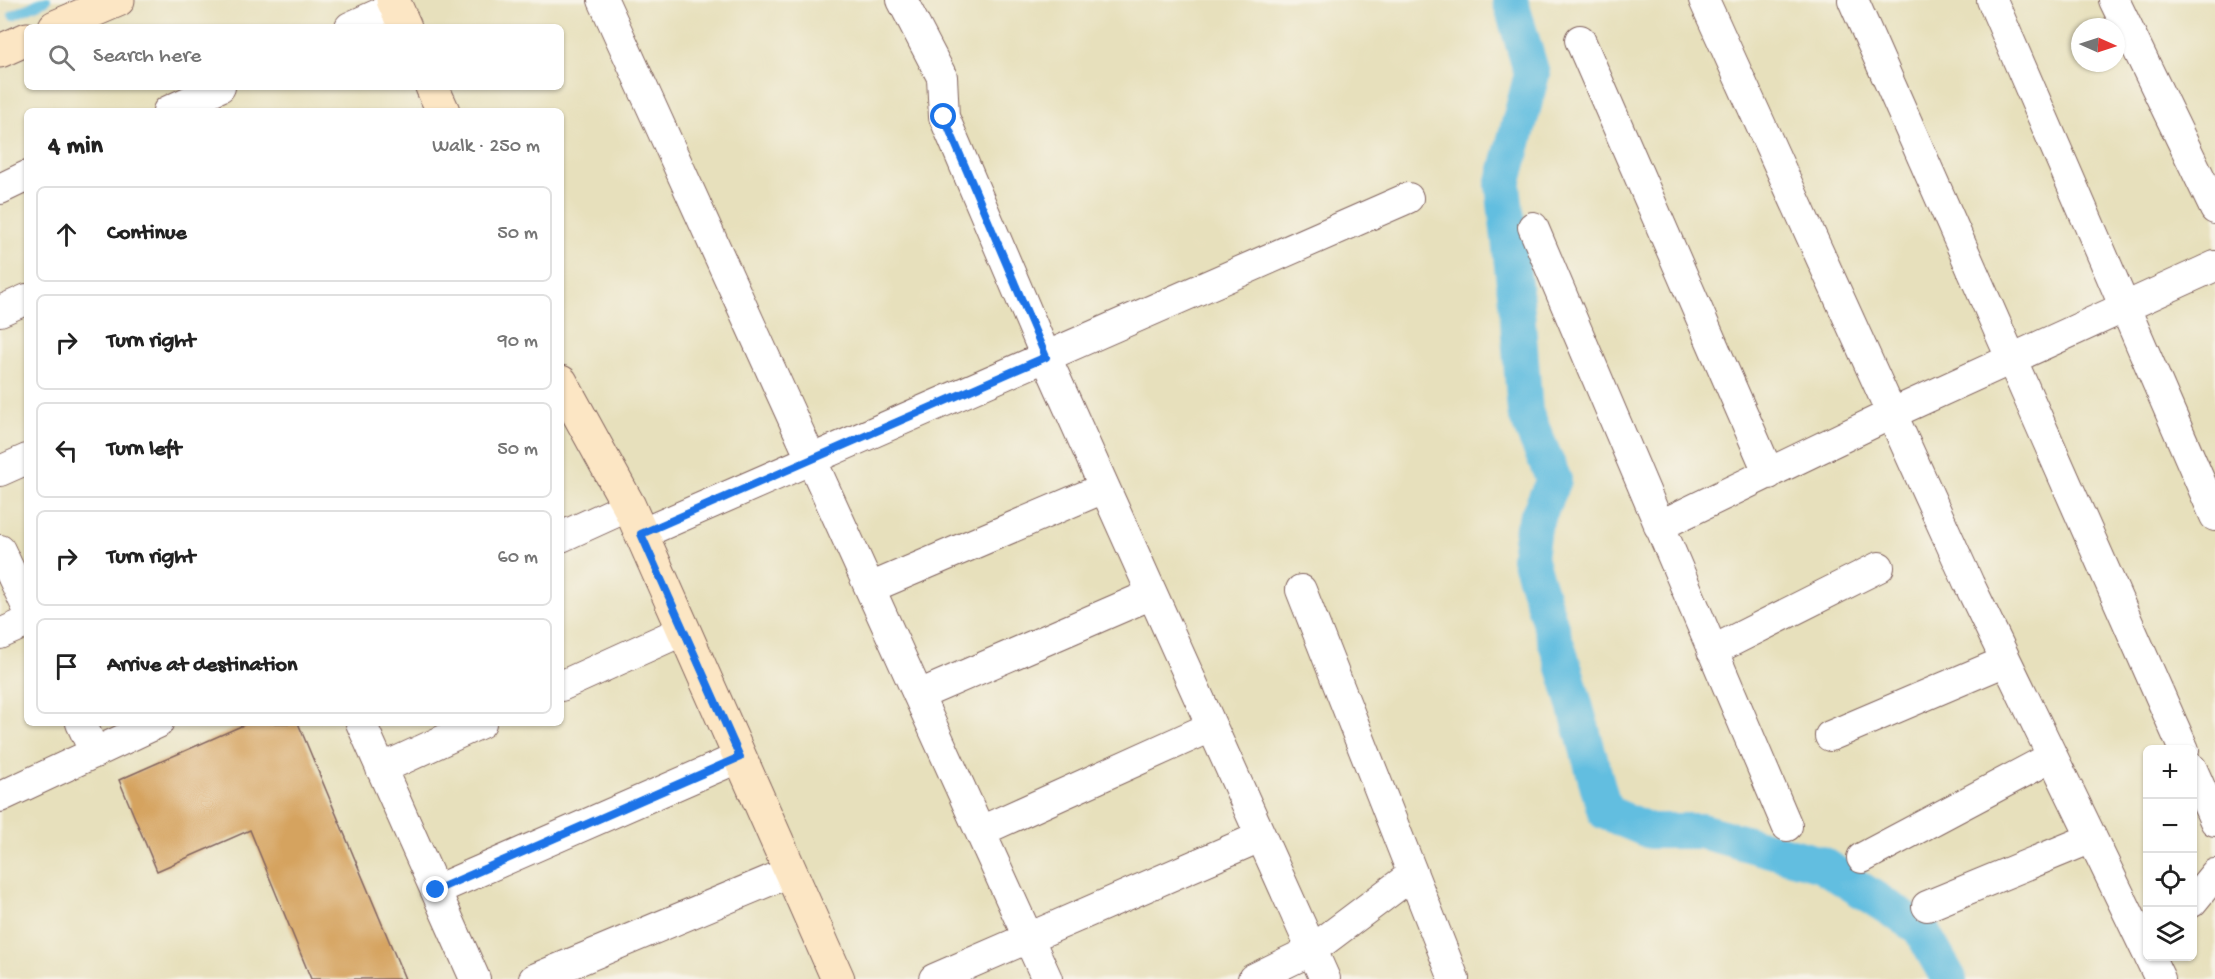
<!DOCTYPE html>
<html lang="en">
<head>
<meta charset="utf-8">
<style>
  :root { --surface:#fff; --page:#f2f2f2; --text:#222; --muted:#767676; --line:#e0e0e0 }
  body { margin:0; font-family:"Gochi Hand",sans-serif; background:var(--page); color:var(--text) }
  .controls { position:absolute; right:18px; bottom:18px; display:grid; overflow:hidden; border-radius:9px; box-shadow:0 2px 4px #0004 }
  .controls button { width:54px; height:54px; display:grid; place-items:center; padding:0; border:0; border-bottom:2px solid var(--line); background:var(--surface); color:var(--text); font:30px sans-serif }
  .compass { position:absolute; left:2071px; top:18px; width:54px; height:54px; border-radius:50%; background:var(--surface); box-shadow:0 2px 4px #0004; rotate:93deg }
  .stop { position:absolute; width:18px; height:18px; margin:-14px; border:4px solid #1a73e8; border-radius:50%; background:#fff }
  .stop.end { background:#1a73e8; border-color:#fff; box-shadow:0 2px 6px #0008 }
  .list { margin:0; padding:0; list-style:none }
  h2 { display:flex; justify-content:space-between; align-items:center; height:78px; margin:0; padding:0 24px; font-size:26px }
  h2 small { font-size:20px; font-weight:400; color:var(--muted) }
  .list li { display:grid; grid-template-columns:39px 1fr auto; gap:18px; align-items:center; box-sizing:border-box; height:96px; margin:0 12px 12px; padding:0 12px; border:2px solid var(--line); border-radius:9px }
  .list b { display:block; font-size:22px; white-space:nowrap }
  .list em { font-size:20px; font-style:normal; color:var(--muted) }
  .icon { flex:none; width:33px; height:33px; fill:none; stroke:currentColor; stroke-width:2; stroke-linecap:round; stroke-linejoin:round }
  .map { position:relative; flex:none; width:2215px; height:979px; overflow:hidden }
  .search { position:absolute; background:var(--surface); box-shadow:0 2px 4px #0004; left:24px; top:24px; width:540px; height:66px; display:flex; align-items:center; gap:15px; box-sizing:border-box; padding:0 21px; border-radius:9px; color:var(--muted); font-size:22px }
  .panel { position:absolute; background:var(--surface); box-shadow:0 2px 4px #0004; left:24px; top:108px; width:540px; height:618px; border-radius:9px }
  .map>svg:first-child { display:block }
</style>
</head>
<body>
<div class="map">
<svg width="2215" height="979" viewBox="0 0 2215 979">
  <rect width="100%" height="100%" fill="#f7f3e8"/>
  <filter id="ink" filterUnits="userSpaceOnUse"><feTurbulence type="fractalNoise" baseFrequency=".0167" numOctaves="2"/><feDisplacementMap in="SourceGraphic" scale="12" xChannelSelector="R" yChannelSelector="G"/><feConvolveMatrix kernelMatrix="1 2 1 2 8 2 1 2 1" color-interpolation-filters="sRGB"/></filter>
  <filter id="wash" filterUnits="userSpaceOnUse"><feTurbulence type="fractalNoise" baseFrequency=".008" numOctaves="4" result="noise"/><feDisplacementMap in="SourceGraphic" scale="24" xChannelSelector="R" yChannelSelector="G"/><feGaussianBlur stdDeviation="1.35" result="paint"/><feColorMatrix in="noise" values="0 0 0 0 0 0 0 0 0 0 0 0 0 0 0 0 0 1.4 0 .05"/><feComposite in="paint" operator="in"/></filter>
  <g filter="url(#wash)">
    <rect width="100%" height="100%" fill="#e7e0bc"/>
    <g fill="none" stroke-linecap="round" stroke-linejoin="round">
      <path stroke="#62bee0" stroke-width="10" d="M 13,15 L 46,0"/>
      <path stroke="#62bee0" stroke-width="36" d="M 1510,0 L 1532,74 L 1503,185 L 1517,310 L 1525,412 L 1554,480 L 1533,527 L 1529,558 L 1568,680 L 1605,812 L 1650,831 L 1701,831 L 1821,864 L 1920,928 L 1949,979"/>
    </g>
    <g id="blocks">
      <path fill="#d5a35f" d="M 248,723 L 298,723 L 405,979 L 311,979 L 250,830 L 157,871 L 119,780 Z"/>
    </g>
  </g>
  <g filter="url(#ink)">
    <use href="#blocks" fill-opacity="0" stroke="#81635e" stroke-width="1.5"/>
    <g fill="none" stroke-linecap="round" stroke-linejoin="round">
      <g stroke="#81635e" stroke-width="32">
        <path id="street" d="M 603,0 L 1047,979
          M 902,0 L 942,77 L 944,117 L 1046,357 L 1325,979
          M 1704,0 L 1969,584 L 2148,954
          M 1853,0 L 2184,750
          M 1992,0 L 2215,516
          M 2114,0 L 2215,209
          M 350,27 L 396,6
          M 1580,40 L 1769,474
          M 168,111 L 220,87
          M 0,189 L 27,176
          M 1533,227 L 1787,826
          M 0,311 L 27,299
          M 0,471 L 27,459
          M 1659,526 L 1891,414 L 2215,266
          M 641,534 L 1408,198
          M 561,537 L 629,506
          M 0,550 L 27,607
          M 870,588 L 1104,488
          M 1301,590 L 1454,979
          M 0,634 L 27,622
          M 1712,651 L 1879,567
          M 561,686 L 684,630
          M 919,695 L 1152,594
          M 81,723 L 95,753
          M 361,723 L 475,979
          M 1830,736 L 2006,661
          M 381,769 L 481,723
          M 2192,769 L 2215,821
          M 0,797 L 158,723
          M 981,831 L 1211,727
          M 1862,858 L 2052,757
          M 436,890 L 740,757
          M 2192,902 L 2215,874
          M 1927,906 L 2092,838
          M 2149,956 L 2160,979
          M 534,979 L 790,872
          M 934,979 L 1260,837
          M 1253,979 L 1312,950 L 1413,874"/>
      </g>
      <g stroke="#81635e" stroke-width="35">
        <path id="secondary" d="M 393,0 L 405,27
          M 55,27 L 118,0
          M 0,51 L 27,39
          M 432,87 L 443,111
          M 561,382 L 629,506 L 838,979"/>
      </g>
      <use href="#street" stroke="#fff" stroke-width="30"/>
      <use href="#secondary" stroke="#fce6c4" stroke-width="33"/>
    </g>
  </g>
  <g fill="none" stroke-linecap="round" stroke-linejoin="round" filter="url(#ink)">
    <path stroke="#1a73e8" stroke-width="8" d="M 436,890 L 740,757 L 641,534 L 1046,357 L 944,117"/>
  </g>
</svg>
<div class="controls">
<button>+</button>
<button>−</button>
<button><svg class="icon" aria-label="locate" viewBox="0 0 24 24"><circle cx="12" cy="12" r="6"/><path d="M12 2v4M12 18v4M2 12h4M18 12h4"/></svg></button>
<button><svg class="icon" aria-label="layers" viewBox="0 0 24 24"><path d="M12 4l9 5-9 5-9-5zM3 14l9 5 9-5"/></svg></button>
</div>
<svg class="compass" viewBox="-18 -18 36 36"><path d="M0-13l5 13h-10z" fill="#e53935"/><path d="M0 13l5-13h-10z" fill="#767676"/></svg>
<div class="stop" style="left:944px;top:117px"></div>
<div class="stop end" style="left:436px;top:890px"></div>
<div class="search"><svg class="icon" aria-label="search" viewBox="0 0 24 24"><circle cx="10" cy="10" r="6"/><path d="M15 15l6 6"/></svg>Search here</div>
<section class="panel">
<h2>4 min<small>Walk · 250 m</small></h2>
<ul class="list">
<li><svg class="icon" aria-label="ahead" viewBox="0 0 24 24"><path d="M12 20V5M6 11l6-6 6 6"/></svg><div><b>Continue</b></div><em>50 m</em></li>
<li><svg class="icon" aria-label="right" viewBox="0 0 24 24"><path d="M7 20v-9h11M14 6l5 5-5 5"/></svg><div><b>Turn right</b></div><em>90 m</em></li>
<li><svg class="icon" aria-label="left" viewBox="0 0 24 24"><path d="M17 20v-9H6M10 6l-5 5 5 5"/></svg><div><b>Turn left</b></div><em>50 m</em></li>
<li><svg class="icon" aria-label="right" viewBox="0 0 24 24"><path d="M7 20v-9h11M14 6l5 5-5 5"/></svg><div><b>Turn right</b></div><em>60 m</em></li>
<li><svg class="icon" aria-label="arrive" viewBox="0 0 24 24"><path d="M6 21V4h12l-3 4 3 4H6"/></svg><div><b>Arrive at destination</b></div></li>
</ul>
</section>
</div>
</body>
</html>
